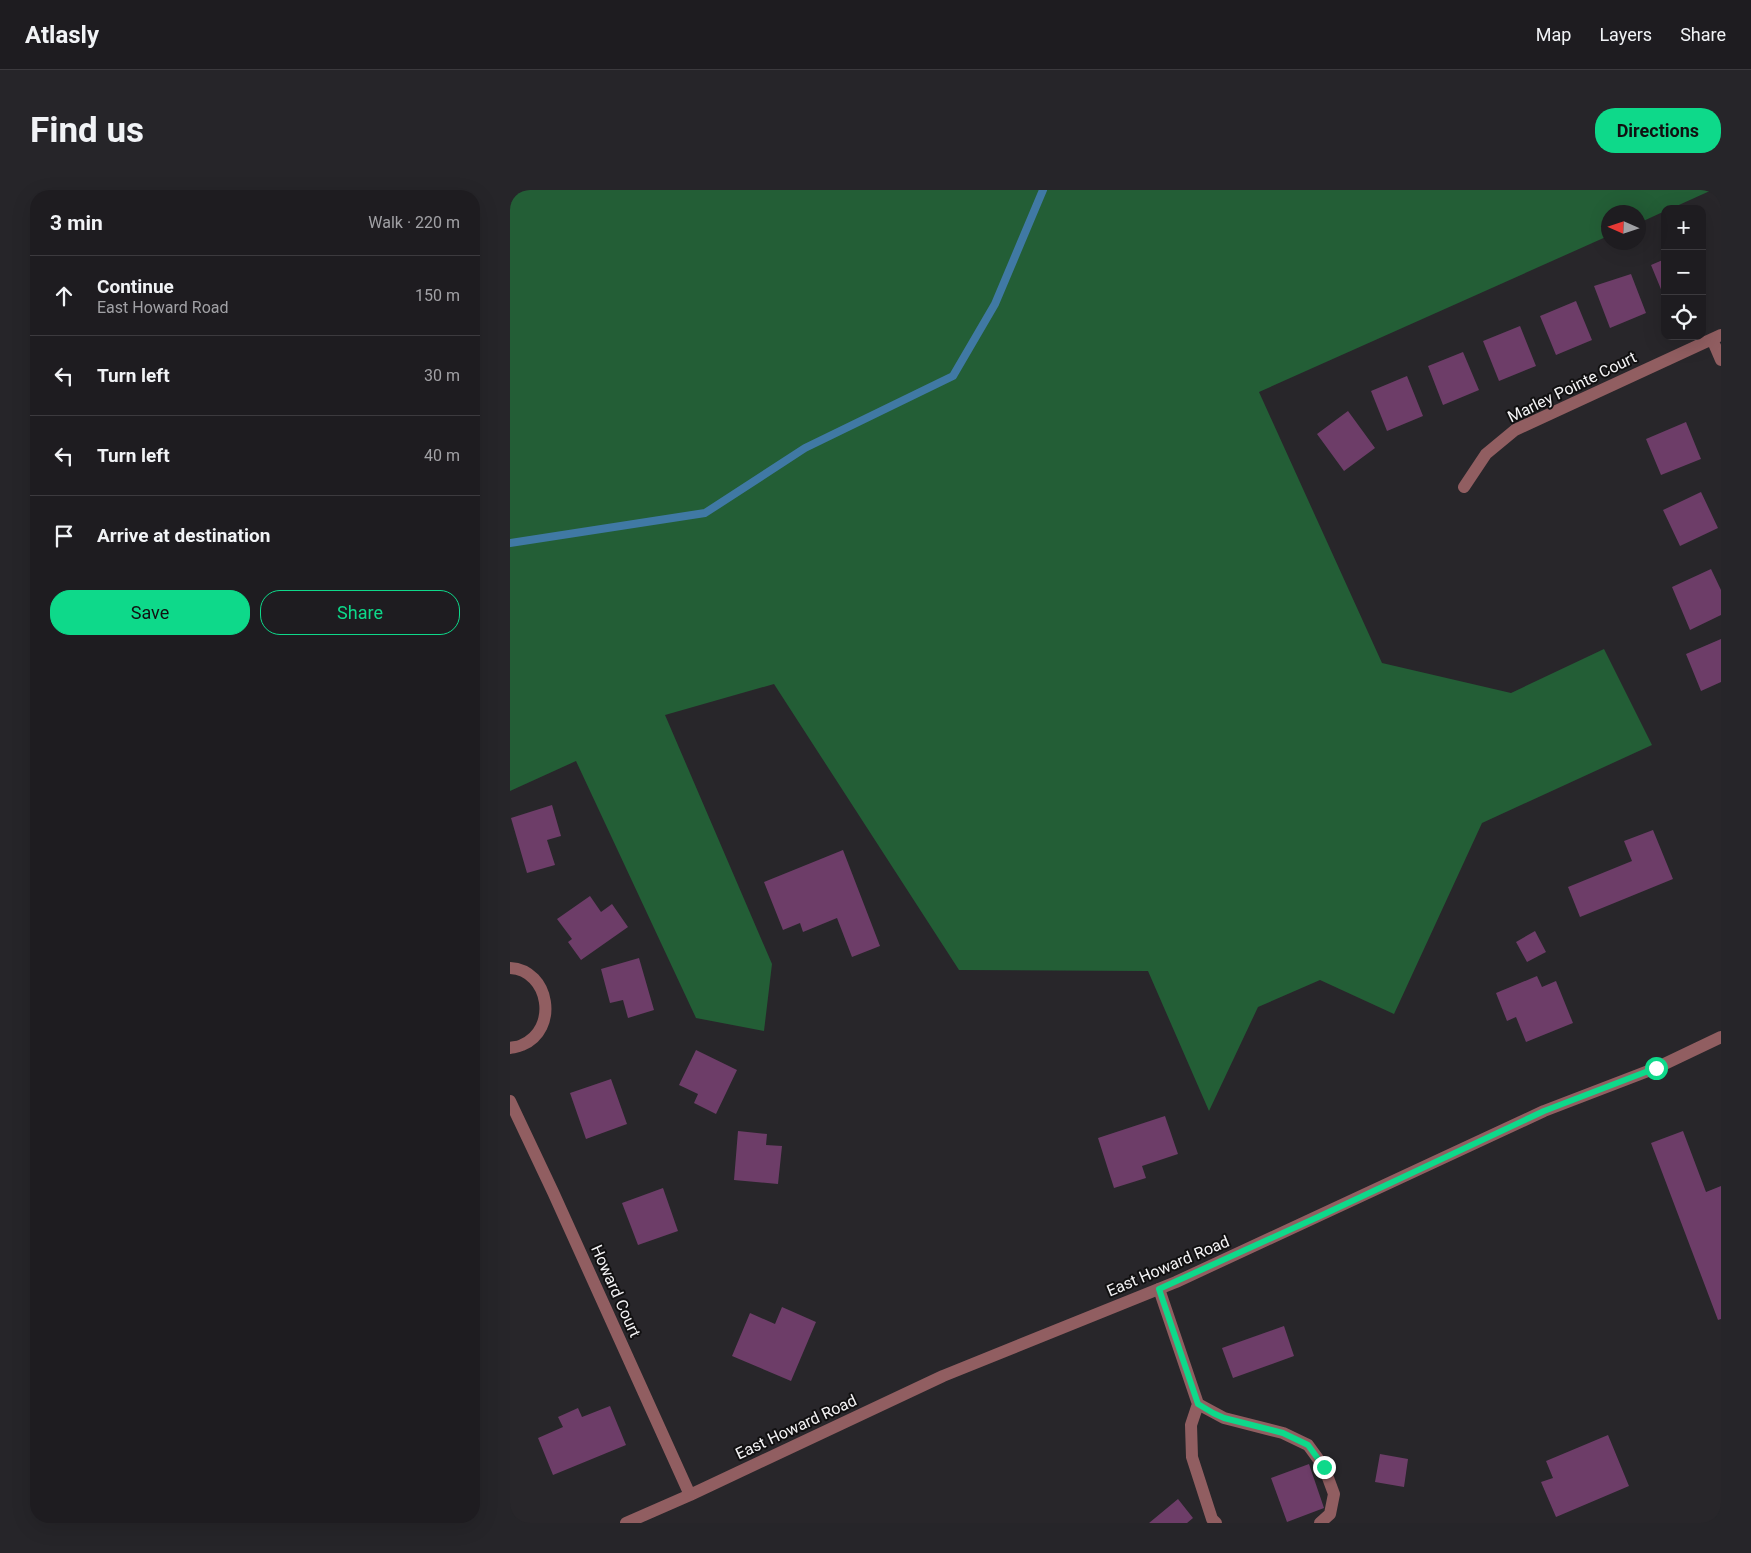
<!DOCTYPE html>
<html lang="en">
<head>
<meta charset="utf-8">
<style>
  :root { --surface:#1e1c20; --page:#262529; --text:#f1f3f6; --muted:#a1a1a5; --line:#3c3a3e; --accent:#0ed98a }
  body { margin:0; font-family:Roboto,sans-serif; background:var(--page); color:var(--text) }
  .controls { position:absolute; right:15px; top:15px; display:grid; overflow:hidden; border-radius:10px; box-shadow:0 5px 20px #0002 }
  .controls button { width:45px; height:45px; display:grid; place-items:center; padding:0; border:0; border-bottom:1px solid var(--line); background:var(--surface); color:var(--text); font:25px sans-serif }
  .compass { position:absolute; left:1091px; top:15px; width:45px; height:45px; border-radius:50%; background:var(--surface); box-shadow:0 5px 20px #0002; rotate:273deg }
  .stop { position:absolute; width:15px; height:15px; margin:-11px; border:4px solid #0ed98a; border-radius:50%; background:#fff }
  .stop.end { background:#0ed98a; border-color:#fff; box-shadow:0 1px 5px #0008 }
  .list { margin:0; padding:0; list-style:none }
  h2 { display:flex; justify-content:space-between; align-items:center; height:65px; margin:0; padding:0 20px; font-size:21px }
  h2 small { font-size:16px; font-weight:400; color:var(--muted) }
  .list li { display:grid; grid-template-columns:32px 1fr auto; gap:15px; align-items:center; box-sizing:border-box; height:80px; padding:0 20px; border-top:1px solid var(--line) }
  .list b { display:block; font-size:19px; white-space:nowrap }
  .list p { margin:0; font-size:16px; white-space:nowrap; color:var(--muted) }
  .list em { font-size:16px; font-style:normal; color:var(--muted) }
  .actions { display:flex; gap:10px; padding:15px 20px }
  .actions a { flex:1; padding:11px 0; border:1px solid var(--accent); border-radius:20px; text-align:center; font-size:18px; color:var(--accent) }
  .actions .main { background:var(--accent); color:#111 }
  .icon { flex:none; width:28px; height:28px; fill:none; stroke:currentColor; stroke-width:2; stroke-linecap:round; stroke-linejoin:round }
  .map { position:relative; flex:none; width:1211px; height:1333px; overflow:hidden; border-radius:20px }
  header { display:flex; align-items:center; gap:30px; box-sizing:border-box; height:70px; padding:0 25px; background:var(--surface); border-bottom:1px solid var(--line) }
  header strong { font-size:24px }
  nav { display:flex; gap:28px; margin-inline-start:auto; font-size:18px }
  .intro { display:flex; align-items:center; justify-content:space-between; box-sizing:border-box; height:120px; padding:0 30px }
  h1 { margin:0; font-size:35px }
  .button { padding:12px 22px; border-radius:20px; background:var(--accent); color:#111; font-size:18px; font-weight:700 }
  main { display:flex; gap:30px; padding:0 30px }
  aside { flex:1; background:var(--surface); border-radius:20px; box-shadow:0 5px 20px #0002 }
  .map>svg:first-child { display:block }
</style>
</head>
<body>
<header>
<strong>Atlasly</strong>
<nav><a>Map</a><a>Layers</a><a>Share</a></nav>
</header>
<div class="intro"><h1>Find us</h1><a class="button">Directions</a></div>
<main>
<aside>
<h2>3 min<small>Walk · 220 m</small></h2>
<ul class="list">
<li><svg class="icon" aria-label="ahead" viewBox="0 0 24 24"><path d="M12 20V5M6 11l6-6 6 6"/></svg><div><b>Continue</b><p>East Howard Road</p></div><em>150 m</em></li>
<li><svg class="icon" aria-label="left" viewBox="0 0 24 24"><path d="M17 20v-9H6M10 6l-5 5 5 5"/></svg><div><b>Turn left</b></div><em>30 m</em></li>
<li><svg class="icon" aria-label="left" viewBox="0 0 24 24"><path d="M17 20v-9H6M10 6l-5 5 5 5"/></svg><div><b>Turn left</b></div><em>40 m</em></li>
<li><svg class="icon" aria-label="arrive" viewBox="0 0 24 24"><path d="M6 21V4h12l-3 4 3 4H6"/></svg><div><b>Arrive at destination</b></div></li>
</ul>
<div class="actions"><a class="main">Save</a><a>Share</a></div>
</aside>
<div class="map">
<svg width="1211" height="1333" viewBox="0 0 1211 1333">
  <rect width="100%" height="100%" fill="#28262a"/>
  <path fill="#235e36" d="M 0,0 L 1202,0 L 1160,19 L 1155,19 L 1155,21 L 1129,33 L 1128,22 L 1098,22 L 1098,46 L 749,202 L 872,473 L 1001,503 L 1094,459 L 1142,555 L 972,633 L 884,824 L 810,790 L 748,817 L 699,921 L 638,781 L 449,780 L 264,494 L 155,525 L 262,774 L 254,841 L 186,828 L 66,571 L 0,601 Z"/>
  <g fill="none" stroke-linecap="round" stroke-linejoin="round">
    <path stroke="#4079a4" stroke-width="8" d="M 0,353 L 195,323 L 295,258 L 443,186 L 485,114 L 533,0"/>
  </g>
  <path fill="#6d3d68" d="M 1155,69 L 1155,109 L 1141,75 Z
    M 1121,84 L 1136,123 L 1100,138 L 1084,96 Z
    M 1066,111 L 1082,150 L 1046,165 L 1030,126 Z
    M 1010,136 L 1026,176 L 989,191 L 973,151 Z
    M 953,162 L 969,200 L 933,215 L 918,176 Z
    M 897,186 L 913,226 L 877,241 L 861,201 Z
    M 838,221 L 865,258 L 834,281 L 807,244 Z
    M 1176,232 L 1191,269 L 1151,285 L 1136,249 Z
    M 1191,302 L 1208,338 L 1170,356 L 1153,320 Z
    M 1201,379 L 1211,400 L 1211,425 L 1180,440 L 1162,397 Z
    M 1211,449 L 1211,492 L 1191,501 L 1176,464 Z
    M 42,615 L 51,646 L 37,650 L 45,675 L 17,683 L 1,628 Z
    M 1143,640 L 1163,689 L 1070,727 L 1058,697 L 1122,671 L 1114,651 Z
    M 333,660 L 370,756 L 342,767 L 327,728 L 293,742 L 290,733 L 273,740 L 254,692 Z
    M 80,706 L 91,722 L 102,714 L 118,737 L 71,770 L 58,752 L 62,749 L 47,729 Z
    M 1025,741 L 1036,762 L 1017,772 L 1006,752 Z
    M 129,768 L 144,820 L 118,828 L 113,810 L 100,813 L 91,779 Z
    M 1027,786 L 1032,797 L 1046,791 L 1063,833 L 1016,852 L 1006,827 L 997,831 L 986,803 Z
    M 186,860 L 227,880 L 206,924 L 184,913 L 188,904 L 169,895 Z
    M 101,889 L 117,934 L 76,949 L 60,903 Z
    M 655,926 L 668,964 L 632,976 L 636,988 L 604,998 L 588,948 Z
    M 228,941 L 257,944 L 256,955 L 272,956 L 268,994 L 224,990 Z
    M 1173,941 L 1196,1002 L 1211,996 L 1211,1129 L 1208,1130 L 1141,953 Z
    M 153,998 L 168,1041 L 128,1055 L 112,1013 Z
    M 272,1117 L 306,1132 L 281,1191 L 222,1166 L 240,1123 L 265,1134 Z
    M 774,1136 L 784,1166 L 723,1188 L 712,1158 Z
    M 100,1216 L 116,1255 L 43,1285 L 28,1248 L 53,1237 L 48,1227 L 68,1218 L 72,1227 Z
    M 1098,1245 L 1119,1296 L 1046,1327 L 1031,1292 L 1043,1288 L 1036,1271 Z
    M 870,1264 L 898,1269 L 894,1297 L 865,1292 Z
    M 799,1274 L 814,1318 L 777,1332 L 761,1288 Z
    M 668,1309 L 683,1328 L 677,1333 L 639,1333 Z"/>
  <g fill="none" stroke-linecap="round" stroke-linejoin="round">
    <path stroke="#915e61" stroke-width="12" d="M 649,1099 L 688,1214 L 714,1228 L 773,1243 L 798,1255 L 814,1277 L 824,1304 L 820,1324 L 810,1333
      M 688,1214 L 681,1235 L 682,1267 L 702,1329 L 706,1333"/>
    <path stroke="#915e61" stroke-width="12" d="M 1202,149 L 1211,170
      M 954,297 L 976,264 L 1005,240 L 1211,145
      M 0,778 C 40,780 49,840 12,855 C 8,857 4,857 0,858
      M 0,911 L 43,1002 L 180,1305
      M 116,1333 L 180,1305 L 433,1186 L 666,1092 L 1034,921 L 1146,878 L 1211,847"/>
  </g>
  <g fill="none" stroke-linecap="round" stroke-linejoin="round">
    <path stroke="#0ed98a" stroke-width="6" d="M 814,1277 L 798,1255 L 773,1243 L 714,1228 L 703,1223 L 688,1214 L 649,1099 L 808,1027 L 1034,921 L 1146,878"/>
  </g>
  <g text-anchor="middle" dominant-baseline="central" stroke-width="4" stroke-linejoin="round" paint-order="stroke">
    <g font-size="16" fill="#f4f3f5" stroke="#111011">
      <text transform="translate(1062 197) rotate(-26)">Marley Pointe Court</text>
      <text transform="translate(658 1076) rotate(-23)">East Howard Road</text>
      <text transform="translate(106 1101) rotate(66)">Howard Court</text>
      <text transform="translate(286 1237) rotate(-25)">East Howard Road</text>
    </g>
  </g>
</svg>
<div class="controls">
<button>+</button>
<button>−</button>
<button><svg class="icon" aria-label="locate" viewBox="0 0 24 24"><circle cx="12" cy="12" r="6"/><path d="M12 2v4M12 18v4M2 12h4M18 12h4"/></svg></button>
</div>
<svg class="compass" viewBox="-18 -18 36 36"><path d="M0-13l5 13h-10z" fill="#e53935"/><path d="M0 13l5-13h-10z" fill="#a1a1a5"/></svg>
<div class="stop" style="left:1146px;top:878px"></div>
<div class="stop end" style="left:814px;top:1277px"></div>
</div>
</main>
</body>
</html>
